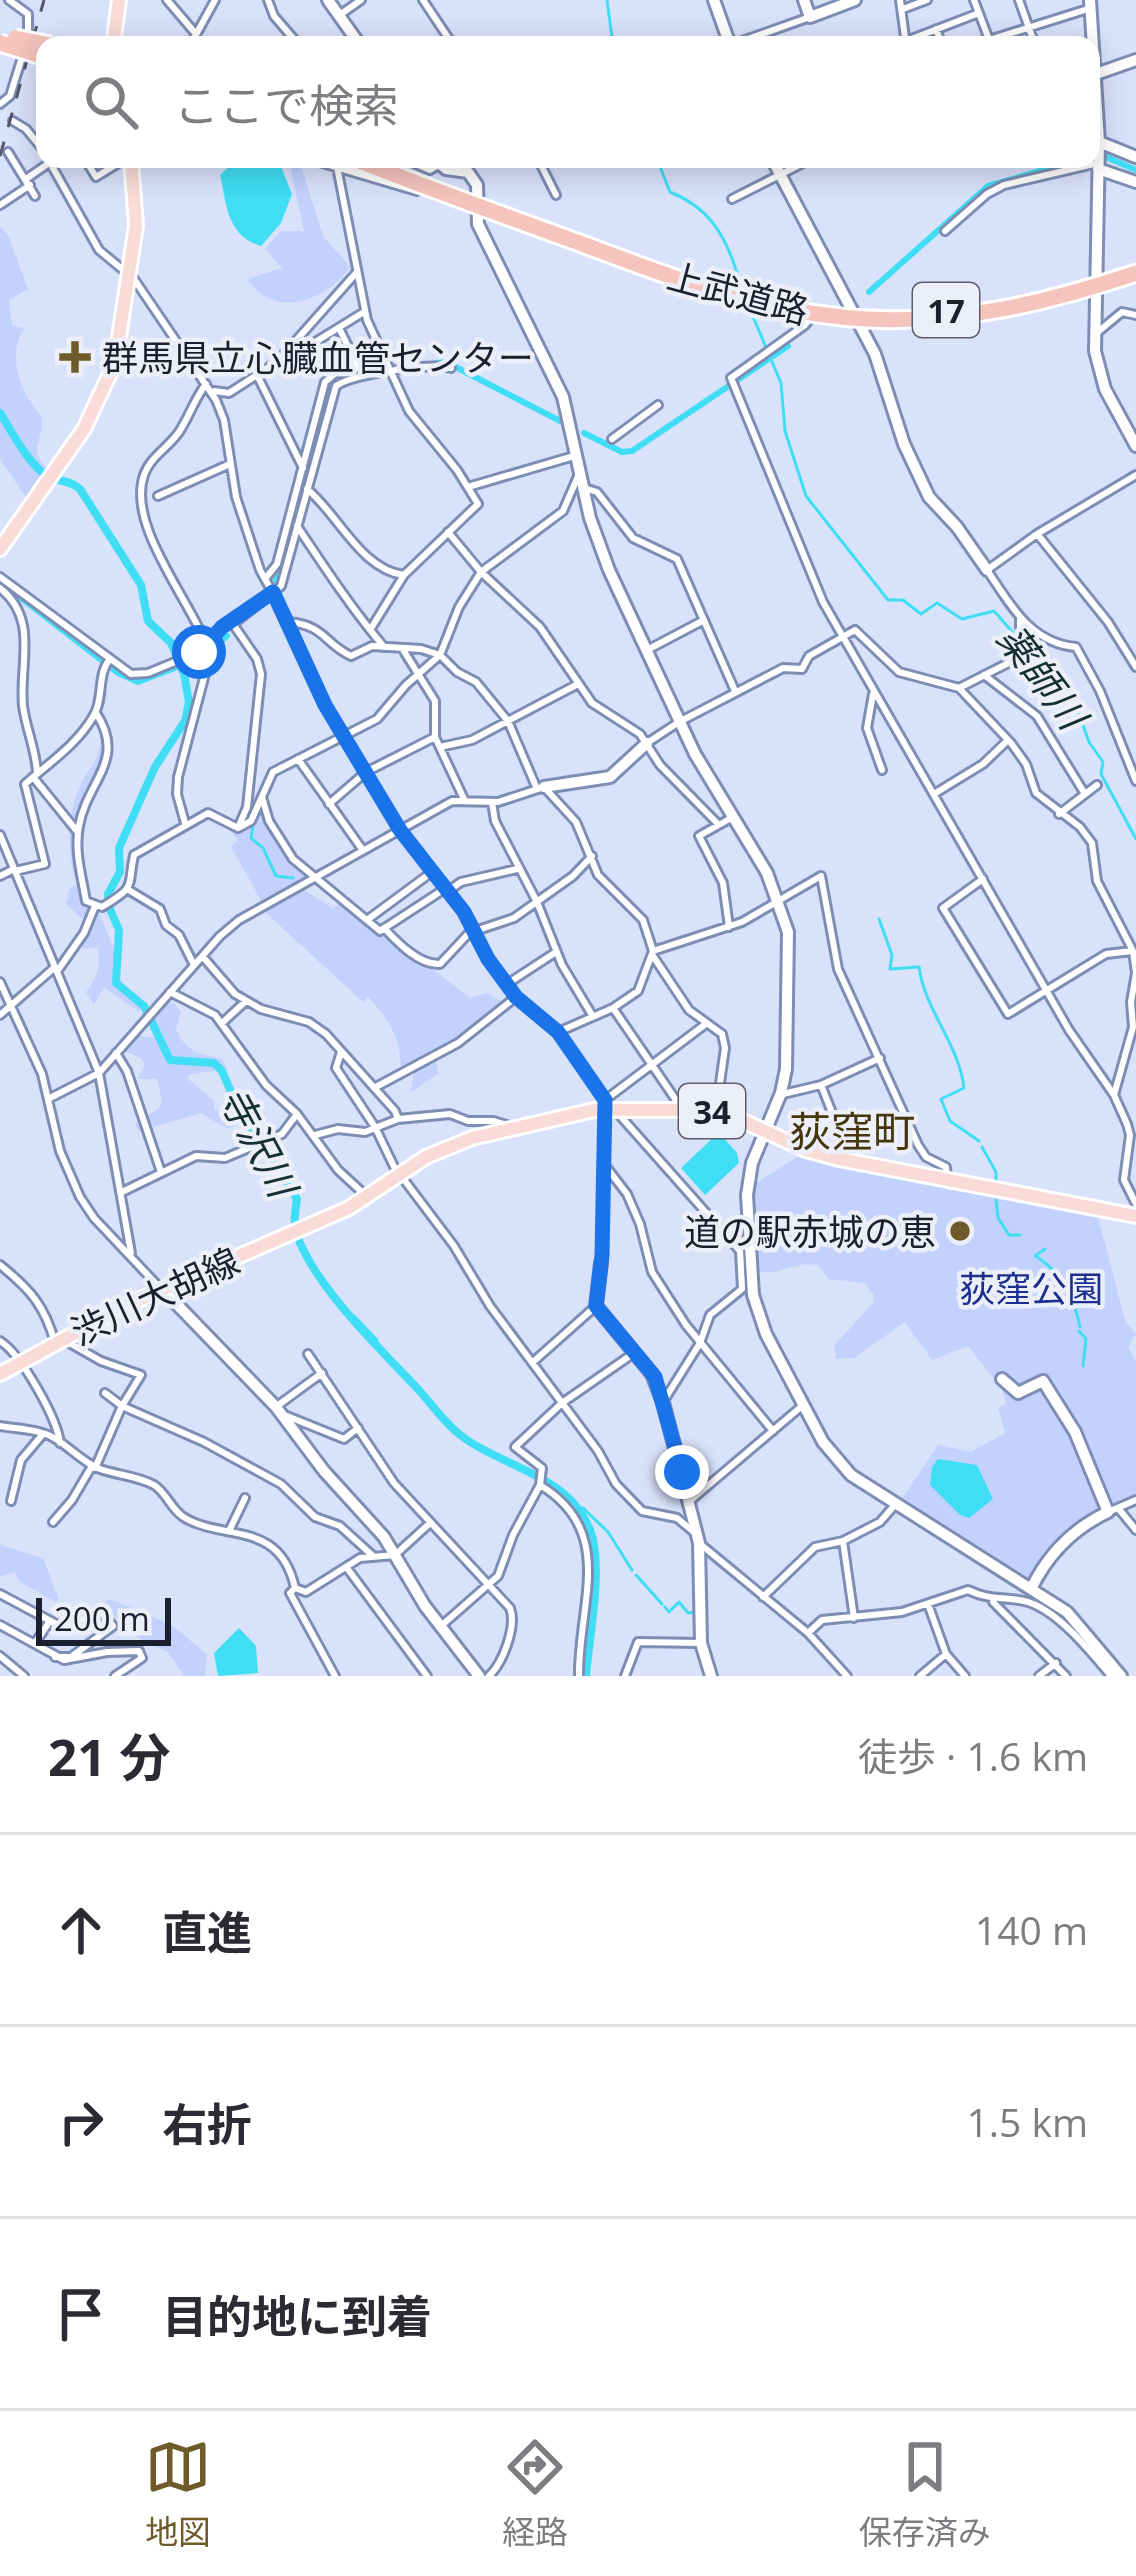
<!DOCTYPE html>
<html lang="ja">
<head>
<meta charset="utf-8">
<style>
  :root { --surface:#fff; --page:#f2f2f3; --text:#2b2b33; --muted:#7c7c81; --line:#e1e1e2; --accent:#6e5b29 }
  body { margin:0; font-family:"Open Sans","Noto Sans JP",sans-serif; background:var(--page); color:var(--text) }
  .scale { position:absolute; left:36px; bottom:30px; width:135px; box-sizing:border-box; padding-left:12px; border:6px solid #1b202f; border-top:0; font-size:33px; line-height:42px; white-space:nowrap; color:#1b202f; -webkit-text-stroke:9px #eceff8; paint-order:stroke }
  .stop { position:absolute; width:36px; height:36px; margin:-27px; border:9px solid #1a73e8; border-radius:50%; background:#fff }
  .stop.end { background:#1a73e8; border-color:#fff; box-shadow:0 3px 12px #0008 }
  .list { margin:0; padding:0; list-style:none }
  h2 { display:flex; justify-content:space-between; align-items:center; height:156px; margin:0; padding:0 48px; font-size:51px }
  h2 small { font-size:39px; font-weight:400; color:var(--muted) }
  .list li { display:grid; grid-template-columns:78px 1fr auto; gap:36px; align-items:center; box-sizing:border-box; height:192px; padding:0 48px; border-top:3px solid var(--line) }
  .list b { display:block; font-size:45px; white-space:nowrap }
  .list em { font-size:39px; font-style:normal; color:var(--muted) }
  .icon { flex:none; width:66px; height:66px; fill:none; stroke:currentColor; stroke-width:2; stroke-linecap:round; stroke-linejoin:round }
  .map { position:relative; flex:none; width:1136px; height:1676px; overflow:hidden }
  .search { position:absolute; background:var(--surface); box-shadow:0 6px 30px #0003; left:36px; right:36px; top:36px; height:132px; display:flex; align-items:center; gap:30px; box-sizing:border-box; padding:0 42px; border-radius:24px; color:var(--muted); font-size:45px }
  .sheet { height:732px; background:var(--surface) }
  nav { display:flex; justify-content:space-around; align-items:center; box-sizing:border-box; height:168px; border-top:3px solid var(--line); background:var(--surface); font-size:33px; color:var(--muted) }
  nav a { display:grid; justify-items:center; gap:6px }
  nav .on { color:var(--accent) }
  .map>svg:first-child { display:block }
</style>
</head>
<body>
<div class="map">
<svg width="1136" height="1676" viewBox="0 0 1136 1676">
  <rect width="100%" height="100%" fill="#d8e2fb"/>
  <path fill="#c2d2fd" d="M 289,161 L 300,163 L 323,236 L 350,267 C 328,300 273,321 248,279 L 282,268 L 265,248 L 281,231 L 304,231 Z
    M 0,227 L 8,235 L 28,289 L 9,300 L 12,326 L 24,328 C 6,358 21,394 42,417 C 44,445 25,446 49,471 L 29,502 L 0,459 Z
    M 106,716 L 114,757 L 99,783 L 87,791 L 77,816 L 76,861 L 114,948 L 117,975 L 143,1009 L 138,1011 L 104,987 L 94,1004 L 86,992 C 96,980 103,962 97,947 L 84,949 L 76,936 L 84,920 L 66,904 L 70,888 L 76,884 C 68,854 66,822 78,791 C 89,762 108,759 97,722 Z
    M 261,799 L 280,845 L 311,876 L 298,884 C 309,895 321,899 333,909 L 342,901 L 470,998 L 487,993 L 506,1004 L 435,1055 L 438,1074 L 411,1092 L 415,1064 L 401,1069 C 400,1036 390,1021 368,997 L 363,1002 L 262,909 L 265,907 L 231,847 L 238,840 L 225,823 L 242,830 L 253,821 Z
    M 165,1002 L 175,1004 L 181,1012 L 176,1030 C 190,1057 200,1051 223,1060 L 227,1069 L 191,1074 L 187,1078 L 214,1101 L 214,1109 L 237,1124 L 228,1129 L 201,1113 L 139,1131 L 135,1124 C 159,1103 167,1119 157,1079 L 137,1079 L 145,1065 L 141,1058 L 124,1051 L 135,1035 L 161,1039 L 153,1017 Z
    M 799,1156 L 937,1185 L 951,1191 L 955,1189 L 1097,1213 L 1125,1321 L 1136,1334 L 1128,1347 L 1136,1362 L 1136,1498 L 1093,1517 L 1033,1578 L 1027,1580 L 902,1507 L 900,1502 L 938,1445 L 971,1452 L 1005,1433 L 998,1408 L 1006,1404 L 1002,1389 L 968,1346 L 932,1360 L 905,1322 L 854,1358 L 836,1359 L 834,1346 L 873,1303 L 874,1295 L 864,1283 L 829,1279 L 818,1265 C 796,1261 777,1277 756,1271 L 751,1248 L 753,1185 Z
    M 0,1545 L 43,1558 L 58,1598 L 56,1602 L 20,1582 L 15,1572 L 0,1576 Z
    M 110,1599 L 170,1624 L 207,1654 L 205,1676 L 184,1676 L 168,1652 L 140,1639 L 101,1604 Z"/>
  <path fill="#40def4" d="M 237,159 L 278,159 L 292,194 L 281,223 L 261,246 C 227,236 227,206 220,175 Z
    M 716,1135 L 722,1136 L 737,1153 L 739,1163 L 705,1195 L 681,1168 Z
    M 938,1459 L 977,1465 L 993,1499 L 969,1518 L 960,1515 L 930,1485 L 932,1467 Z
    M 239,1628 L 256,1646 L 258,1673 L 218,1676 L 214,1653 Z"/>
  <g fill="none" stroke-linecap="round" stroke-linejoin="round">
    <path stroke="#40def4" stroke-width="3" d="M 607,0 L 613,45
      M 657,159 L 670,192 C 708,207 725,234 737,273
      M 749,307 L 781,383 L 785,431 L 806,496 L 888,600 L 903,600 L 921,614 L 937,603 L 962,619 L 994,611 L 1065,692 L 1078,711 L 1089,742 L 1103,762 L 1101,774 L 1136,839
      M 253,825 L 251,838 L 263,848 L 276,876 L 293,878
      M 879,919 L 892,955 L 890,969 L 919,967 C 925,1011 959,1044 964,1088 L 941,1099 L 950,1121 L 979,1141
      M 982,1147 L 996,1172 L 996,1183
      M 996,1200 L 998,1218 L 1009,1235 L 1020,1235
      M 1045,1249 L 1035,1256 C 1060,1270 1075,1301 1080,1327
      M 353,1315 L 377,1340 L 375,1342
      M 1079,1331 L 1086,1339 L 1083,1366
      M 579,1510 L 583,1508 L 608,1532 L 632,1570
      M 636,1575 L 662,1604
      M 665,1607 L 669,1612 L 679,1602 L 688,1613 L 695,1612"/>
    <path stroke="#40def4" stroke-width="6" d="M 1106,157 L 1136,170
      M 869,292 L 988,186 L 1081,159
      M 584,433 L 622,452 L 632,451 L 788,346
      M 276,580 L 328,387 L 339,376 L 446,362 L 566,424
      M 17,595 L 118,673 L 138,682 L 198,659 L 227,636"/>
    <path stroke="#40def4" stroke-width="8" d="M 0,413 C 12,432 25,458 43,473 C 55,483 68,478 80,489 L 141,585 L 148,621 L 171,643 L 184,674 L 189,702 L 185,721 L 155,767 L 119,848 L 120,872 L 108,894 L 109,907 L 119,930 L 116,983 L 144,1006 L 170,1060 L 214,1063 L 222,1071 L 238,1108 L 297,1199 C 295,1212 293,1223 297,1235 C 314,1285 379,1348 416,1387 C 430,1402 443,1421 459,1434 C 502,1468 567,1473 590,1530 C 604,1565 589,1637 586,1676"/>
    <g stroke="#7e8db3" stroke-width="12">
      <path id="street" d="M 9,0 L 28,14 L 28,36
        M 167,0 L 196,34
        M 268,0 L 274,16 L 299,45
        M 423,0 L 453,45
        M 900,0 L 906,45
        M 974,0 L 991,45
        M 1019,0 L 1035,45
        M 903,9 L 927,0
        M 341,14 L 361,0
        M 936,29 L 942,45
        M 989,40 L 1091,8
        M 906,41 L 979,13
        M 196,45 L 193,40 L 215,0
        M 731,45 L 810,17
        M 0,104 L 10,96 L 23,54
        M 13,121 L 26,129 L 45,152
        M 8,152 L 35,196
        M 48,159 L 99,250 L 134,279 L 216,400 L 224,420 L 236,497 L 260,570 L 289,622 L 325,705 L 400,830 L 464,912 L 488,959 L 516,997 L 558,1032 L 605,1100 L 601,1263
        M 85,159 L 96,177 L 125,159
        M 309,159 L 417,191
        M 404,159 L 430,170 L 439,165
        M 538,159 L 556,195
        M 336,162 L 367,320 L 409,411 L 457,470 L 478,504 L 404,575 L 370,630
        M 1007,162 L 1007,159
        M 26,179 L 49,163
        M 732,199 L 811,159
        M 0,205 L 30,185
        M 945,231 L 987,194 L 1004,185 L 1098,163
        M 813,315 L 805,325 L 731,378 L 823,602 L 1069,1030 L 1114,1095 L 1127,1124 L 1130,1135 L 1124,1180 L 1136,1204
        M 339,328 L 358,367
        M 1099,331 L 1122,312 L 1136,315
        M 293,345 L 299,352 L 364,312
        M 257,375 L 303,468
        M 214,391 L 229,393 L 277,362 L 357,272
        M 612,439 L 658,405
        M 1136,475 L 1037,534 L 987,570 C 1010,604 1030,643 1076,647 L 1100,691 L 1136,781
        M 468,487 L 574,456
        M 584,488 L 597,492 L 633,538 L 677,559 L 735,691
        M 307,489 C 338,514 361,570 404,575
        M 158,496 L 230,464
        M 297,526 C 325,568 352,609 384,647
        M 448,532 L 481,572 L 540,627 L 592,703 L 640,734 L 660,765 L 717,823
        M 1038,535 L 1108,622 L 1136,667
        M 0,577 L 131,674 L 148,673 L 199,652 L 222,627 L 233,624 L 281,586 L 336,386 C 353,374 429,363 451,368
        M 265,579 L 277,564 L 325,382 L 338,371 L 387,363
        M 0,588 C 39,619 19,664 23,706 C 26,729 36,750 37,773
        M 289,622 C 324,625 325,644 351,656 L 372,646 L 421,649 L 440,655 L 457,672 L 476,682 L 508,721 L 537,789
        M 233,624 L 257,659 L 261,674 L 247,807 L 238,828
        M 402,648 L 435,701 L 435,737
        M 649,649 L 704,620
        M 984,675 L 1037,716 L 1085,794
        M 959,688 L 1032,651 L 1020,627 L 1020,620
        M 873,694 L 867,728 L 882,770
        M 96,713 C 127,760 87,781 79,826 C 74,851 82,877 86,901 L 102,907 C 137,886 127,888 134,855 L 208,813 L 238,828
        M 647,743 L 679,722 L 783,668 L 802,669 L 809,656 L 855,630 L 899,672 L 959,688 L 1011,743 L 1026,764 L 1036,793 L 1080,827 L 1092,843 L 1097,881 L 1133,951 L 1136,973 L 1131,1002 L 1133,1027 L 1114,1095
        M 440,747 L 472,740 L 578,684
        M 298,759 L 362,849
        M 33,777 L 76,830
        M 934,794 L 983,764 L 1008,740
        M 262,797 L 269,821 L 293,859 L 380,931 L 446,888
        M 492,802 L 495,821 L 537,902 L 562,965 L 592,1015
        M 329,804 L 366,772 L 435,737 L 464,799
        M 1059,814 L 1097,785
        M 185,823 L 177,794 L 178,777 L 210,655 C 194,603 126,528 144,475 C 150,457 168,448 179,432 C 189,417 195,398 206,384
        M 238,828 L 251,821 L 273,772 L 377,719 L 406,685 L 440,655 L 459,607 L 481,572 L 563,511 L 579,474
        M 0,835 L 99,1073 L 131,1253
        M 15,871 L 45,864 L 25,784 C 49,763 78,744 94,715 C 104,698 97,676 109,660
        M 0,876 L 14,869
        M 983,879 L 943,908 L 1008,1014 L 1106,954 L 1132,951
        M 127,889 L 160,909 L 166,925 L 179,935 L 193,963
        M 448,891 L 461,882 L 517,869
        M 367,920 L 432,872
        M 729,927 L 723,883 L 699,836 L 733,817
        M 384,928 C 398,943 419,965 440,964 L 469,933 L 514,918 L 573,876 L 592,856
        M 653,951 L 742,922 L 821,876 L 838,969 L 918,1145 L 926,1157 L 946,1167 L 947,1180
        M 653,956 L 689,1010 L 722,1034 L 725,1048 L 719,1090 L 731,1108 L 730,1115
        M 203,957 L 235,994 L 261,1009 L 309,1022 L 326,1034 L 395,1111 L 398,1119 L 450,1114 L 468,1121 L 493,1121 L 510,1126
        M 58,970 L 84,933 L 95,906
        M 0,982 L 42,1074 L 60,1151 L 80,1197 L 94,1218 L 160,1288
        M 507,984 L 556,952
        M 170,992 L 215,1015 L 266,1085 L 297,1114 L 338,1170 L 364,1194
        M 613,1008 L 680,1106
        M 0,1015 L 55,967
        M 222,1023 L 246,1001
        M 341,1052 L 336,1068 L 375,1127 L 398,1175
        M 116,1053 L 127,1071 L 161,1172
        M 821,1085 L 851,1160
        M 374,1088 L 458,1043 L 516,997
        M 783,1094 L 821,1085 L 880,1058
        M 48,1099 L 99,1073 L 220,936 L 239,920 L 452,801 L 498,802 L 544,787 L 576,822 L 598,875 L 643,920 L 653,951 L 638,991 L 613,1008 L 558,1032
        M 605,1100 L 707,1023
        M 615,1110 L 740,1251 L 742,1289 L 710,1315 L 700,1343 L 663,1402
        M 315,1135 L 338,1129 L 365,1132 L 398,1119
        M 604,1164 L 627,1194 L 640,1224 L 652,1272 L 686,1325 L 773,1431
        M 402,1177 L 454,1246 L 490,1306 L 598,1451 L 616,1484 L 642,1511 L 677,1518 L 695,1533
        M 122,1192 L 196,1156 L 225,1158 L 282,1134 L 297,1114
        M 0,1265 C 30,1289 45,1306 55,1343
        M 64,1340 L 101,1361 L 141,1375 L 122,1406 L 95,1468
        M 0,1341 C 21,1354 57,1418 60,1443
        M 308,1354 L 394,1483 L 510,1608 C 517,1626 503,1663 489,1676
        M 533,1362 L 596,1306
        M 105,1393 L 122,1406 L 204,1442 L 281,1484 L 315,1517 L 340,1526 L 373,1556
        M 277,1406 L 322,1373
        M 287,1416 L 344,1439 L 358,1428
        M 0,1426 C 17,1429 39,1429 54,1438 C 70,1447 83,1463 100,1469 C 117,1475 138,1476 154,1485 C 167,1493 171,1510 185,1518 C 224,1541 280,1520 295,1588
        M 540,1485 C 617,1532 578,1604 579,1676
        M 691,1500 L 802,1406
        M 11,1501 L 21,1460 L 43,1434
        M 1118,1508 L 1136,1530
        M 1108,1512 L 1136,1500
        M 53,1522 L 72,1500 L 92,1466
        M 230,1529 L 245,1498
        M 843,1541 L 854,1618
        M 699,1543 L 808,1633 L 847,1676
        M 347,1568 L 427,1676
        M 0,1594 L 60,1626 L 68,1628 L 92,1613 L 102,1613 L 113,1626 L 71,1657 L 55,1657
        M 763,1597 L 815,1547 L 843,1541 L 880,1522 L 894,1506
        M 993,1602 L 1066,1676
        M 928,1604 L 946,1654 L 965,1676
        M 0,1625 L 64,1660 L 107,1652 L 139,1651 L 142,1658 L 115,1676
        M 441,1626 L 498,1576 L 513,1535 L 540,1485 L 542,1468 L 515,1447 L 562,1403 L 634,1353
        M 808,1633 L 822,1620 L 902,1612 L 968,1590 C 991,1601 1002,1596 1024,1601 C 1056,1608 1091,1652 1111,1676
        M 35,1643 L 50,1621
        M 0,1656 L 24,1676
        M 335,1676 L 290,1593 L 295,1588 L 306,1592 L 360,1558 L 395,1555 L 430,1523
        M 625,1676 L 638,1642 L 701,1643
        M 920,1676 L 946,1654
        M 1039,1676 L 1056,1663"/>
    </g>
    <g stroke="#7e8db3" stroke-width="16">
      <path id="secondary" d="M 328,0 L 360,45
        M 714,0 L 730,45
        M 804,0 L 810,17 L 855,0
        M 1090,0 L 1099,142 L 1095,351 L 1105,389 L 1136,446
        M 1096,74 L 1136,60
        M 1099,142 L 1136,157
        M 434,159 L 446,169 L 468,172 L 477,185 L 478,224 L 563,397 L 590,518 L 609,570 L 695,754 L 767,873 L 788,932 L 786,1069 L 781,1093 L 752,1163 L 747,1195 L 753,1295 L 766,1334 L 823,1442 L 851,1475 L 1067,1612 L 1121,1676
        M 772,159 L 875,354 L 904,444 L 929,497 L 957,527 L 987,570
        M 1098,169 L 1136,182
        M 544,787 L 610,777 L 647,743
        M 601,1263 L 596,1306 L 652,1374 L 663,1402 L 699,1543 L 701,1643 L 711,1676
        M 163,1290 L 276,1407 L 324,1471 L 384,1537 L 425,1606 L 479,1676
        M 1002,1379 L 1018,1393 L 1043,1381 L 1075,1432 L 1108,1512 C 1074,1528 1049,1553 1032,1587"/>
    </g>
    <g stroke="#fff" stroke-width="18">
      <path id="primary" d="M 113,45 L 119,0
        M 0,549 L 84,429 L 115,363 L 136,226 L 131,159
        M 0,1374 L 127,1305 L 349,1208 L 426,1157 L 472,1138 L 594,1110 L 705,1110 L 730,1115 L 806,1150 L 839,1159 L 1136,1216"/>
    </g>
    <g stroke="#fff" stroke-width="21">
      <path id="highway" d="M 354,159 C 428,188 502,215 577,242 C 672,278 764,314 867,319 C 960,324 1049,302 1136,273"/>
    </g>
    <use href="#street" stroke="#fff" stroke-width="6"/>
    <use href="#secondary" stroke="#fff" stroke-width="10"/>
    <use href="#primary" stroke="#f9dcd7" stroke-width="12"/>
    <use href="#highway" stroke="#f5c4bc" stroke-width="15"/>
    <path stroke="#52596b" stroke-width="3" stroke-dasharray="15 15" stroke-linecap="butt" d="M 0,156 L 44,0"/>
    <g stroke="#fff" stroke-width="21" stroke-linecap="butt">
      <path id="highway-bridge" d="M 15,38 L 51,45
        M 0,43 L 45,57"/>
    </g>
    <use href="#highway-bridge" stroke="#f5c4bc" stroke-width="15"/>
  </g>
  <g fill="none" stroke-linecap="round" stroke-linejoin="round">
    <path stroke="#1a73e8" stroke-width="15" d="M 199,652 L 222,627 L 273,592 L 325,705 L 400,830 L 464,912 L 488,959 L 516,997 L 558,1032 L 605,1100 L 602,1255 L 596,1306 L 655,1377 L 682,1472"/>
  </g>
  <g fill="#6e5b29" stroke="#eceff8" stroke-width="4.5">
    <path d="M69 339h12v12h12v12h-12v12h-12v-12h-12v-12h12z"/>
    <circle cx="960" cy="1231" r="12"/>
  </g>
  <g text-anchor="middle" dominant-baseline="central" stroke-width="9" stroke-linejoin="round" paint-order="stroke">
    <g fill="#eceff8" stroke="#5a5e6b" stroke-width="3">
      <rect x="913" y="283" width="66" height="54" rx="9"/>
      <rect x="679" y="1084" width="66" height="54" rx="9"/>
    </g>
    <g font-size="33" font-weight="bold" fill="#1b202f">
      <text x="946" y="310">17</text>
      <text x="712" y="1111">34</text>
    </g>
    <g font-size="36" fill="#1b202f" stroke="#eceff8">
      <text transform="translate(738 293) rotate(15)">上武道路</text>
      <text transform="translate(155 1296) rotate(-25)">渋川大胡線</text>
    </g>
    <g font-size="36" fill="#1b202f" stroke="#eceff8" text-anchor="start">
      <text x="102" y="357">群馬県立心臓血管センター</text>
      <text x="936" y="1231" text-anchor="end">道の駅赤城の恵</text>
    </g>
    <g font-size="36" fill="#1c2e8e" stroke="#eceff8">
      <text x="1031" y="1288">荻窪公園</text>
    </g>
    <g font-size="39" font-style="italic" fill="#162f33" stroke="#eceff8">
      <text transform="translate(1043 676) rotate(53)">薬師川</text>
      <text transform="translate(259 1141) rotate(62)">寺沢川</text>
    </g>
    <g font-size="42" fill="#45360d" stroke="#eceff8">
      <text x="852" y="1130">荻窪町</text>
    </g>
  </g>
</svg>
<div class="scale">200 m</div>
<div class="stop" style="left:199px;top:652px"></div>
<div class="stop end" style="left:682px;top:1472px"></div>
<div class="search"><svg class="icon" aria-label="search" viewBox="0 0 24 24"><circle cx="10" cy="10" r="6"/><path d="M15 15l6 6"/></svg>ここで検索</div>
</div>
<section class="sheet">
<h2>21 分<small>徒歩 · 1.6 km</small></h2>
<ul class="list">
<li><svg class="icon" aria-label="ahead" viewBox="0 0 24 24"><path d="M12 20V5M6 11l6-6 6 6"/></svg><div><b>直進</b></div><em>140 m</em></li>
<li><svg class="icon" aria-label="right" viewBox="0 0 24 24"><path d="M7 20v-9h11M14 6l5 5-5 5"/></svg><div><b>右折</b></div><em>1.5 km</em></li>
<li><svg class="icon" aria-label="arrive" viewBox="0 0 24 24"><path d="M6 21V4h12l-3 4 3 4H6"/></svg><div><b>目的地に到着</b></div></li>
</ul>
</section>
<nav>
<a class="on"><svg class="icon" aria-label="map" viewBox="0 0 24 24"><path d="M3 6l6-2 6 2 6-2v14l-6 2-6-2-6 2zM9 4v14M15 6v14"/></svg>地図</a>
<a><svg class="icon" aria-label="directions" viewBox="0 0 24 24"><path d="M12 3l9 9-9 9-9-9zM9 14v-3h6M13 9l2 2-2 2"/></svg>経路</a>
<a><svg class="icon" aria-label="saved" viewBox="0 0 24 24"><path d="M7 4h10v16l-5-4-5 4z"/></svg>保存済み</a>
</nav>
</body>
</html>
